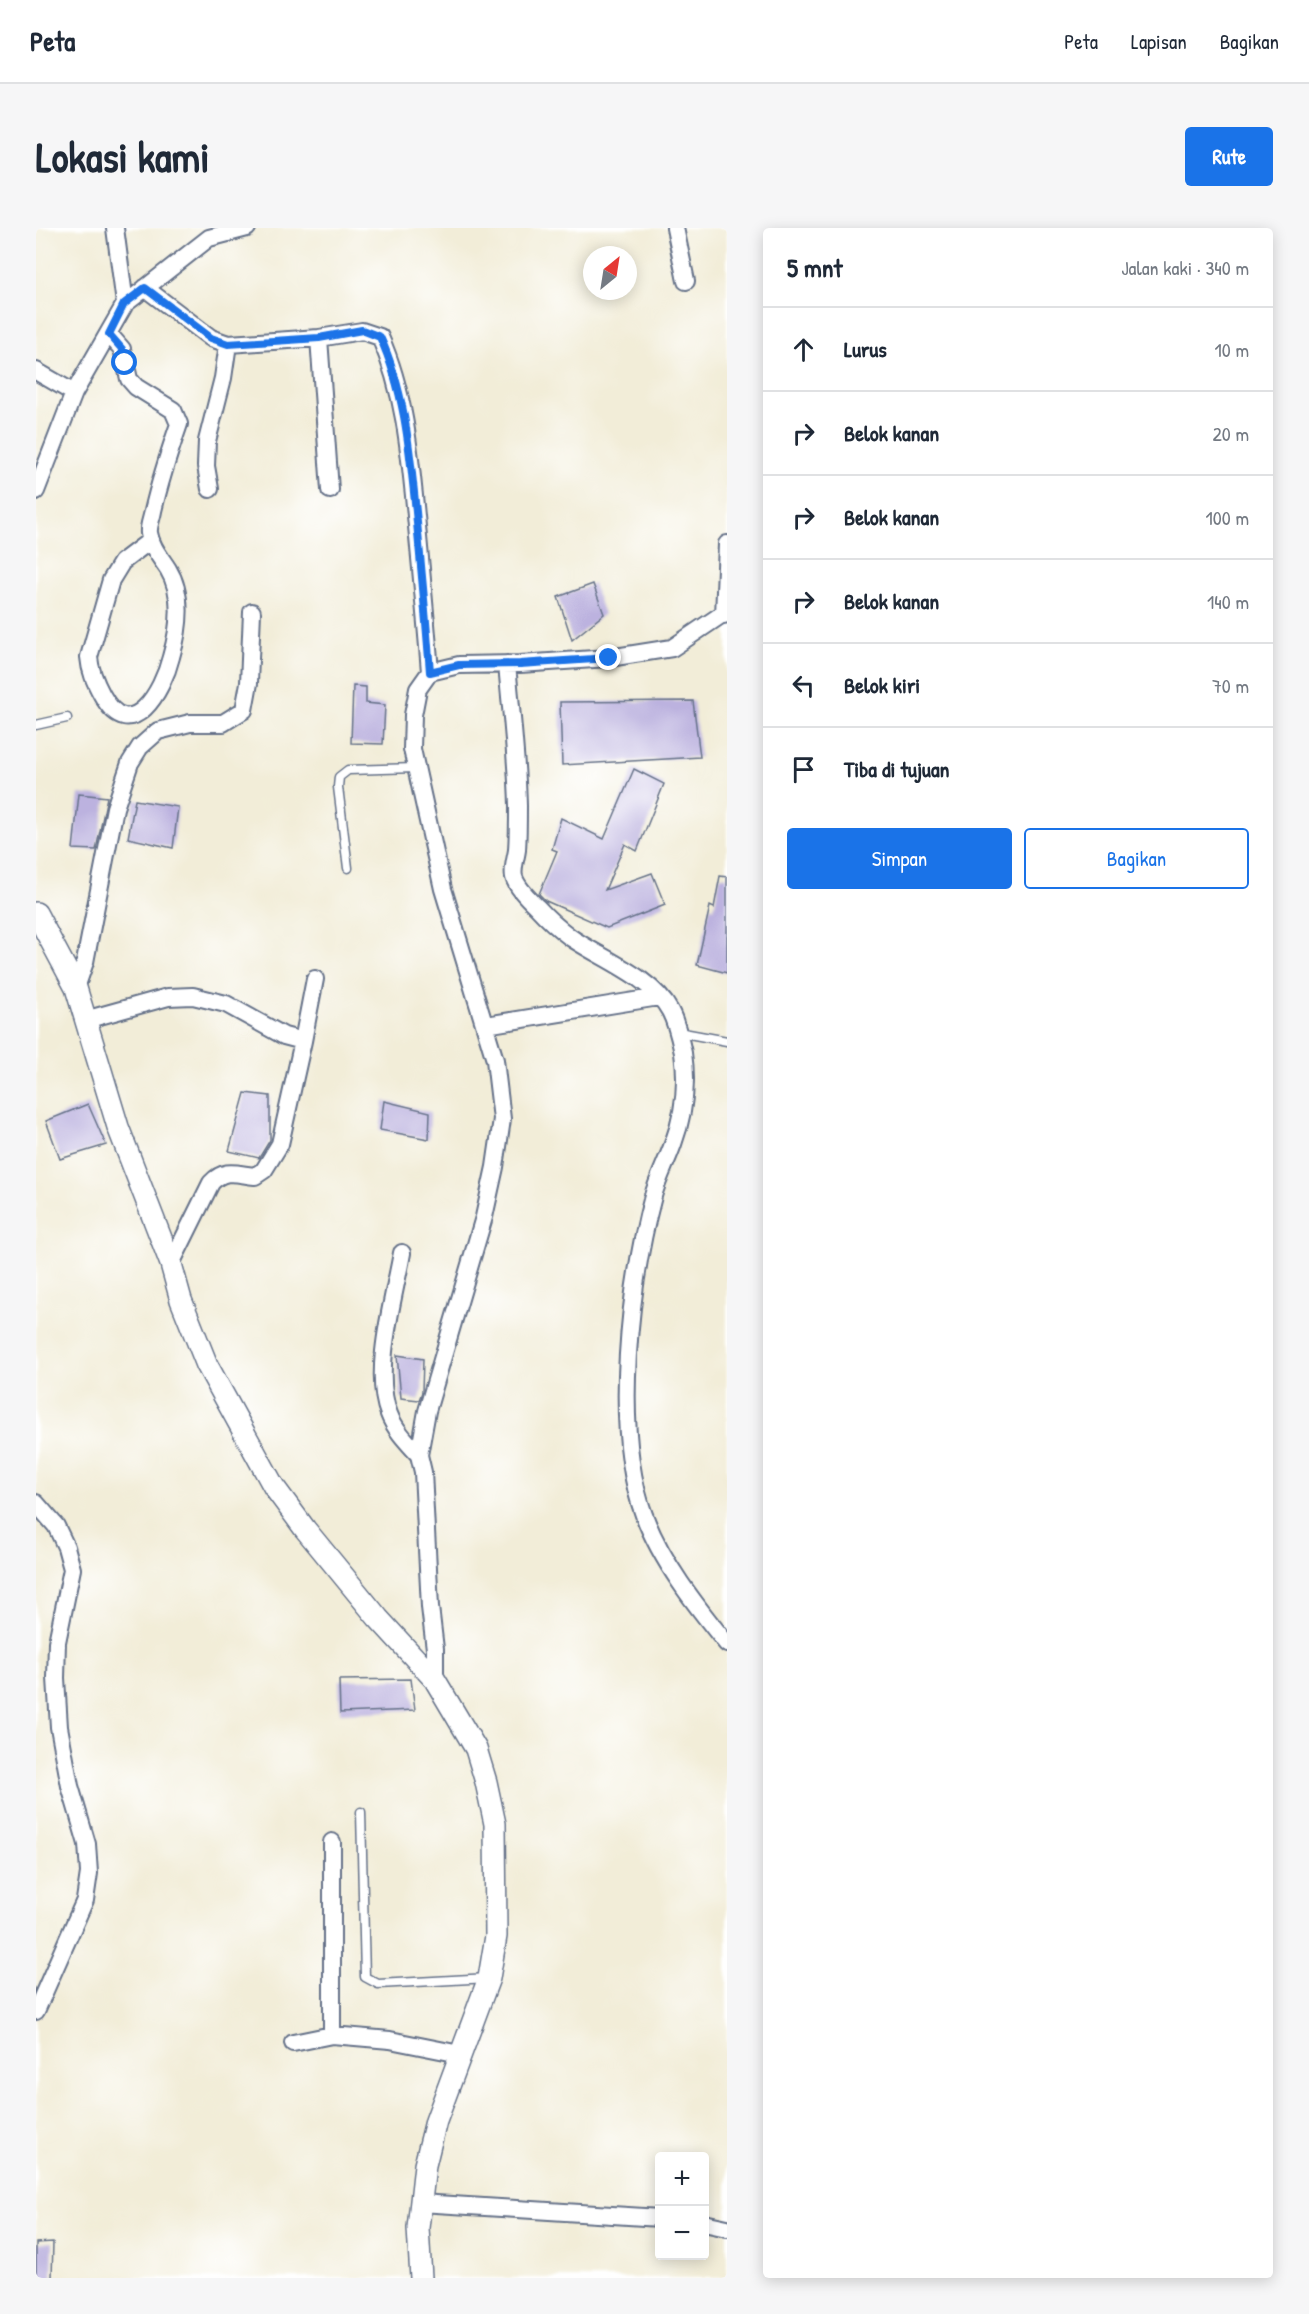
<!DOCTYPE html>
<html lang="id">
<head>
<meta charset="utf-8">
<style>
  :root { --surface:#fff; --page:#f6f6f7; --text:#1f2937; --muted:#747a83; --line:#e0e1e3; --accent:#1a73e8 }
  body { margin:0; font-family:"Patrick Hand",sans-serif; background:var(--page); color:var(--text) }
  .controls { position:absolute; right:18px; bottom:18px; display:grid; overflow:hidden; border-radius:6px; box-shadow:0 3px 15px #0003 }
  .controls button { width:54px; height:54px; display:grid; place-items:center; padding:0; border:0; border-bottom:2px solid var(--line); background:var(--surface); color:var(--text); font:30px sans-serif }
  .compass { position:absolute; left:547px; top:18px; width:54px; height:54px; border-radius:50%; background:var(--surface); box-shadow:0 3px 15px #0003; rotate:30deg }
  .stop { position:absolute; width:18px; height:18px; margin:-14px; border:4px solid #1a73e8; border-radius:50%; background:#fff }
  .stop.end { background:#1a73e8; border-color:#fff; box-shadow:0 2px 6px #0008 }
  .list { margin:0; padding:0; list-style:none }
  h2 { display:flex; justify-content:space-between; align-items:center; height:78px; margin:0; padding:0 24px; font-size:26px }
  h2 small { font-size:20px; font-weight:400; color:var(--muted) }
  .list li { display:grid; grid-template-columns:39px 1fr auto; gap:18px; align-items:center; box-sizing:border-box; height:84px; padding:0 24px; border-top:2px solid var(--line) }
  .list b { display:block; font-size:22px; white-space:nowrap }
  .list em { font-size:20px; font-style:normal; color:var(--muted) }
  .actions { display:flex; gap:12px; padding:18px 24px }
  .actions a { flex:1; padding:14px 0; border:2px solid var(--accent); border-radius:6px; text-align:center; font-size:21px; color:var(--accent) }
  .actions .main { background:var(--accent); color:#fff }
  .icon { flex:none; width:33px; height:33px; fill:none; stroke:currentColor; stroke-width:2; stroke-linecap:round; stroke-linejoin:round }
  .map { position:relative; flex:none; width:691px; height:2050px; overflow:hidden; border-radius:6px }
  header { display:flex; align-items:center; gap:36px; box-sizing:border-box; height:84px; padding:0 30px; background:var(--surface); border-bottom:2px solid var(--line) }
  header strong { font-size:28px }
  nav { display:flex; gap:33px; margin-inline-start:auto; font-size:21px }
  .intro { display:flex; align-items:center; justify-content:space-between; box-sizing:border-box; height:144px; padding:0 36px }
  h1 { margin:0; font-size:42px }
  .button { padding:15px 27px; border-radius:6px; background:var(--accent); color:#fff; font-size:21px; font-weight:700 }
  main { display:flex; gap:36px; padding:0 36px }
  aside { flex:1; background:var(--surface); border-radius:6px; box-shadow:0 3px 15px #0003 }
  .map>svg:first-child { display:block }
</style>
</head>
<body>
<header>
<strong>Peta</strong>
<nav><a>Peta</a><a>Lapisan</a><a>Bagikan</a></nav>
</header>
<div class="intro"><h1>Lokasi kami</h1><a class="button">Rute</a></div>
<main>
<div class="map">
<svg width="691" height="2050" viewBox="0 0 691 2050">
  <rect width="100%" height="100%" fill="#fff"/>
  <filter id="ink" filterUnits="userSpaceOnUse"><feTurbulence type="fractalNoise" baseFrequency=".0167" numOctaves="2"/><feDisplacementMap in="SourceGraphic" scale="12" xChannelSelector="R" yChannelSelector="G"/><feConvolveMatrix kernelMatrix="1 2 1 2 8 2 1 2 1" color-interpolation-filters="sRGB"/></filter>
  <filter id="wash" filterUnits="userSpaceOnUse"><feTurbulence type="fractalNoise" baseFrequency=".008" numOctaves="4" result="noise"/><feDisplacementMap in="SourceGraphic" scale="24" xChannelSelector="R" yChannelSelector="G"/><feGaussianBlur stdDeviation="1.35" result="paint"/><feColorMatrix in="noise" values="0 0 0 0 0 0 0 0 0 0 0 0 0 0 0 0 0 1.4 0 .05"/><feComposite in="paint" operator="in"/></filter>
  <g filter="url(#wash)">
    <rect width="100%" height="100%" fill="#f2edd8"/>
    <g id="blocks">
      <path fill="#bcb2df" d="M 557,356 L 568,386 L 536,412 L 522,369 Z
        M 317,458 L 330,459 L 330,475 L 349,477 L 347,516 L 315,515 Z
        M 657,473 L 664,529 L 526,537 L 524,474 Z
        M 598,541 L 628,556 L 601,623 L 589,616 L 569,662 L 616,645 L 629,677 L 571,700 L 510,673 L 503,666 L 521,623 L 516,621 L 525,590 L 568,611 Z
        M 43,566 L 71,569 L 60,622 L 37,621 Z
        M 99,572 L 142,579 L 137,620 L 92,610 Z
        M 684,648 L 691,649 L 691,745 L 661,737 L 674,678 L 678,680 Z
        M 209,865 L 234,868 L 234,912 L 223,930 L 193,923 Z
        M 348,873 L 394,884 L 393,911 L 344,902 Z
        M 52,876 L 70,917 L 24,931 L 10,893 Z
        M 361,1127 L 387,1131 L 386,1164 L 383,1172 L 365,1170 Z
        M 375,1451 L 379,1482 L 304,1485 L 303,1452 Z
        M 17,2014 L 16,2050 L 0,2050 L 0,2015 Z"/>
    </g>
  </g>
  <g filter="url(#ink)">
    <use href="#blocks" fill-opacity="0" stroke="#667289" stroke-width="1.5"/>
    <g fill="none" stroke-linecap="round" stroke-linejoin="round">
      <g stroke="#667289" stroke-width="11">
        <path id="service" d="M 0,497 L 31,490
          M 312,640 L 302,559 L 303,549 L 312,542 L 380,540
          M 642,804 L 691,813
          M 325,1584 L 329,1749 L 342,1756 L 453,1750"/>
      </g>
      <g stroke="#667289" stroke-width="20">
        <path id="minor" d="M 79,0 L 89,76
          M 639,0 L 650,53
          M 109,60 L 175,110 L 192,116 L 283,110 L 326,103 L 344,109 C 369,165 374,227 380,288 C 385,340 390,392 394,444
          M 73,106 L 86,121 L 93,151 L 100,159 L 137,182 L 143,196 C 133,225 124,253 117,283 C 116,290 112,298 113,305 C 115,319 125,330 132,341 C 148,367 143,402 135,429 C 127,462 95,520 66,467 C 59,454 54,443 53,429 L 75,352 L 86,334 L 115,312
          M 283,110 L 294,262
          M 0,143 L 38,165
          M 174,261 L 170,238 L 171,213 L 187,150 L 192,116
          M 0,263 L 38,165 L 89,76 L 173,10 L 211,0
          M 688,387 L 691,316
          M 471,436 C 475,483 481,531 482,578 C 482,593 482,607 481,622 C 480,630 476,641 478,649 C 481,660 493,671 501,679 C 511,690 522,700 534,709 C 564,730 616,749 634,783 C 641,796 644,811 647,825 C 652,857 648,886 637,916 C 631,933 622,950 617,968 C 594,1055 576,1201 608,1287 C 625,1333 660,1378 691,1416
          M 40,760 L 49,734 L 79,580 L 94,535 L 104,519 L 122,503 L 154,495 L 187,495 L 208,482 L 213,455 L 216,384
          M 49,792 L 132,769 L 157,768 L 190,776 L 248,808 L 267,813 L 279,751
          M 450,797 L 623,769
          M 366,1025 C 358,1070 336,1144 353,1186 C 359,1202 372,1215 383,1227
          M 135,1036 L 175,955 C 189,940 200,946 219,948 L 228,942 L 244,916 L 267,813
          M 0,1275 L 20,1298 L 30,1319 L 36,1341 L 21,1414 L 20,1450 L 23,1499 L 34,1558 L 51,1616 L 53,1645 L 49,1672 L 0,1783
          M 399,1452 L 399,1421 L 394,1379 L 387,1244 L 383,1227 L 391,1183 L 448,989 L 459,939 L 466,891 L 459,832 L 407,661 L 376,521 L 377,487 L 382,461 L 394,444 L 423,437 L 484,436 L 573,430 L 636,420 L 691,383
          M 296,1614 L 296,1807
          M 257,1815 L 296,1807 L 354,1812 L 424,1826
          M 384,1975 L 624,1990
          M 668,1995 L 691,2000"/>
      </g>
      <g stroke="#667289" stroke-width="24">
        <path id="tertiary" d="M 0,685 L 40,760 L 82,899 L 135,1036 L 145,1072 L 171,1137 L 238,1259 L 269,1301 L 342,1390 L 399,1452 L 440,1521 L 450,1554 L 459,1596 L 460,1708 L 453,1750 L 400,1893 L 389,1937 L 382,2000 L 385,2050"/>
      </g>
      <use href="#service" stroke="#fff" stroke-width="8"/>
      <use href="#minor" stroke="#fff" stroke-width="16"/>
      <use href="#tertiary" stroke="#fff" stroke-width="21"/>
    </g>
  </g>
  <g fill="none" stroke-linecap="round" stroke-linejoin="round" filter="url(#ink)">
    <path stroke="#1a73e8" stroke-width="8" d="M 89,135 L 86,121 L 73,106 L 88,76 L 109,60 L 175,110 L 192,116 L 283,110 L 326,102 L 344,109 C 369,163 374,225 380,284 C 385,337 390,390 394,444 L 423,437 L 484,436 L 573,430"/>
  </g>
</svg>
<div class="controls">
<button>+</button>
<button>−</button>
</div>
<svg class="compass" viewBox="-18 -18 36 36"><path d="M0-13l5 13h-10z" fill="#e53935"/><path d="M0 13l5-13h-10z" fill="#747a83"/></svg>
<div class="stop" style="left:89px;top:135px"></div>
<div class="stop end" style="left:573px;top:430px"></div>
</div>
<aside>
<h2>5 mnt<small>Jalan kaki · 340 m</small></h2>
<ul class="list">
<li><svg class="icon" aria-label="ahead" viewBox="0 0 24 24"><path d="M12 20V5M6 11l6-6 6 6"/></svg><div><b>Lurus</b></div><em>10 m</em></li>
<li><svg class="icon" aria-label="right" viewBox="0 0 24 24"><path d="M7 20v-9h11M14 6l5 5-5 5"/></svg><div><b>Belok kanan</b></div><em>20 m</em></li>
<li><svg class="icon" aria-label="right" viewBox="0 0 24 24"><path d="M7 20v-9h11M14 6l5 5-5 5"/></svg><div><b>Belok kanan</b></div><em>100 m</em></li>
<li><svg class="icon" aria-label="right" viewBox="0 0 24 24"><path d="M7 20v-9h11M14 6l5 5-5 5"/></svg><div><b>Belok kanan</b></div><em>140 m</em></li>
<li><svg class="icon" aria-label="left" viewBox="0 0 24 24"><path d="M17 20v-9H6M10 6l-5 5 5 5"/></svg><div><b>Belok kiri</b></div><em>70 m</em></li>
<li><svg class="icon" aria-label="arrive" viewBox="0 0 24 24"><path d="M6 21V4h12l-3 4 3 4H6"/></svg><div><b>Tiba di tujuan</b></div></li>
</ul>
<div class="actions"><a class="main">Simpan</a><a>Bagikan</a></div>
</aside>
</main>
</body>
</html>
